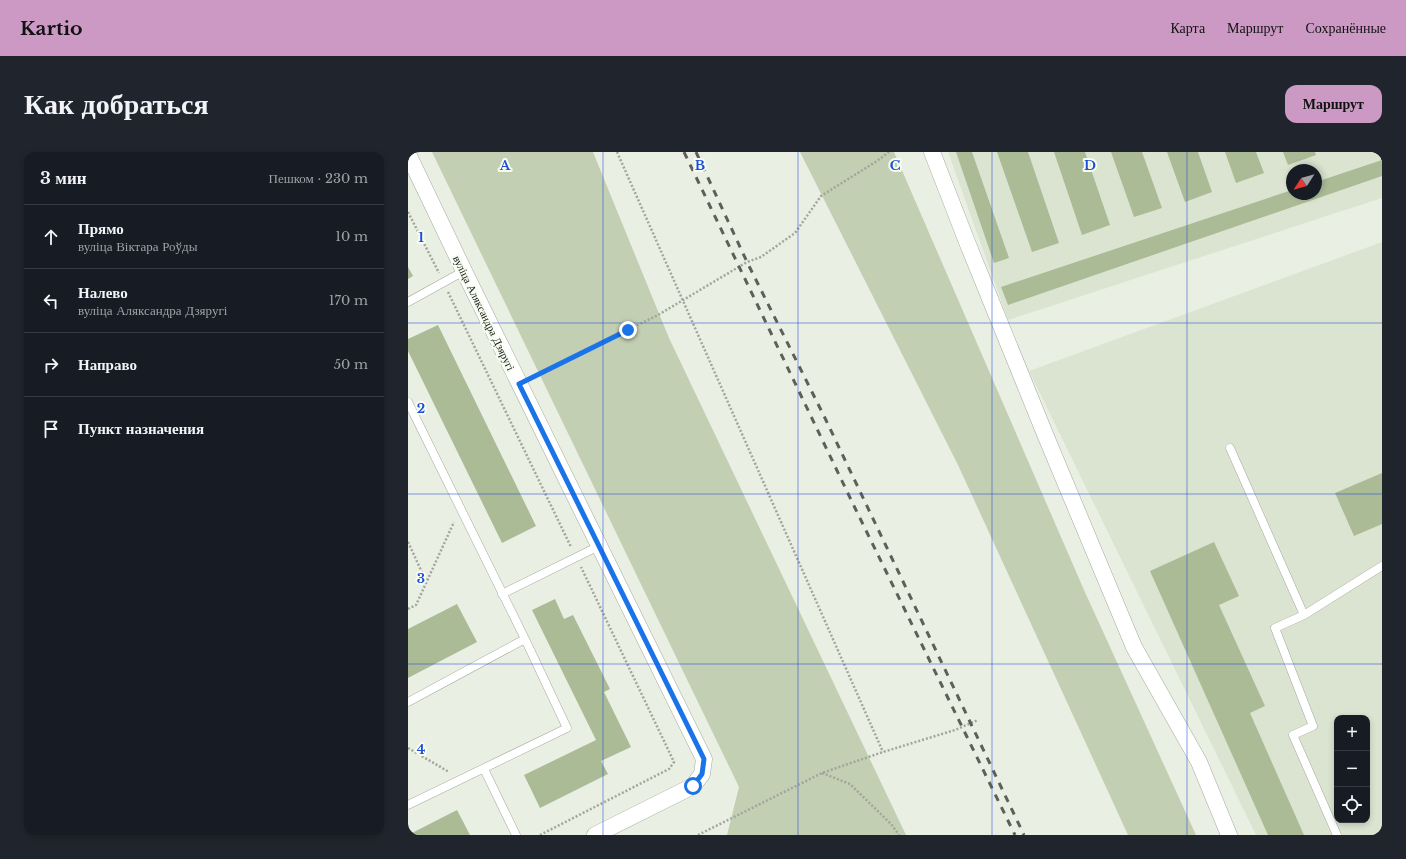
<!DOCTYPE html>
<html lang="ru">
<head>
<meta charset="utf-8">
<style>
  :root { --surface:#171b24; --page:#20242c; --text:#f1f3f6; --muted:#9ea1a6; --line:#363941; --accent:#cb99c4 }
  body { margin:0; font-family:"Libre Baskerville",serif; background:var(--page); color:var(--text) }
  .controls { position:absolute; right:12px; bottom:12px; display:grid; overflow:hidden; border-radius:8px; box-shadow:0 2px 6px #0003 }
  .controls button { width:36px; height:36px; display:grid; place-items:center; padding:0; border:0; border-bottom:1px solid var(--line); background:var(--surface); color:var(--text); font:20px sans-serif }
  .compass { position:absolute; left:878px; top:12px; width:36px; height:36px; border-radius:50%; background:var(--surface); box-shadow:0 2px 6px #0003; rotate:234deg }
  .stop { position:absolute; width:12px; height:12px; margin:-9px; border:3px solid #1a73e8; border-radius:50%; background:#fff }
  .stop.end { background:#1a73e8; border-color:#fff; box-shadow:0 1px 4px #0008 }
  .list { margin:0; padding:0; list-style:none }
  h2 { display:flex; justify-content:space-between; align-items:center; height:52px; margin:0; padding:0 16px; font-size:17px }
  h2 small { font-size:13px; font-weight:400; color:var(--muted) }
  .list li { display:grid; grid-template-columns:26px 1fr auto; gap:12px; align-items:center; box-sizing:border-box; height:64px; padding:0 16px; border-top:1px solid var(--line) }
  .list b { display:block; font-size:15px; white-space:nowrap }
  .list p { margin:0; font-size:13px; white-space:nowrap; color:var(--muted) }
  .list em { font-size:13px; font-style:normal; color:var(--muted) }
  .icon { flex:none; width:22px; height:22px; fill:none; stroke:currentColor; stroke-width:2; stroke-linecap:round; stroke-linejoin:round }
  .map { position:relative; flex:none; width:974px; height:683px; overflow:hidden; border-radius:12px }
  header { display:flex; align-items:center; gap:24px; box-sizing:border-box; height:56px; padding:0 20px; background:var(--accent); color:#111 }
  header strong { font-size:19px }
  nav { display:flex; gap:22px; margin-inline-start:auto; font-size:14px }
  .intro { display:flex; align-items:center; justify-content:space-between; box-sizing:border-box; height:96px; padding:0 24px }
  h1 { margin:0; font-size:28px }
  .button { padding:10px 18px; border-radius:12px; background:var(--accent); color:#111; font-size:14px; font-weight:700 }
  main { display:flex; gap:24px; padding:0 24px }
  aside { flex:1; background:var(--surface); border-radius:12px; box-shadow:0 2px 6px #0003 }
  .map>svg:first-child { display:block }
</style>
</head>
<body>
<header>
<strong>Kartio</strong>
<nav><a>Карта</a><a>Маршрут</a><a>Сохранённые</a></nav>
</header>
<div class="intro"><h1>Как добраться</h1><a class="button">Маршрут</a></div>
<main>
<aside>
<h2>3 мин<small>Пешком · 230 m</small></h2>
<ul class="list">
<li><svg class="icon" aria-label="ahead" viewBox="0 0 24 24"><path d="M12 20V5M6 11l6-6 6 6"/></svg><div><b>Прямо</b><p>вуліца Віктара Роўды</p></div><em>10 m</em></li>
<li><svg class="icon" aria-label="left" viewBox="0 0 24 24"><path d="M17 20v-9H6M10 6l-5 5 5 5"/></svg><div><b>Налево</b><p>вуліца Аляксандра Дзяругі</p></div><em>170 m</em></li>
<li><svg class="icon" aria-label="right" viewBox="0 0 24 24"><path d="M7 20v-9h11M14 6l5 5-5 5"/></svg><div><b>Направо</b></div><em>50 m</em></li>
<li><svg class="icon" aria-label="arrive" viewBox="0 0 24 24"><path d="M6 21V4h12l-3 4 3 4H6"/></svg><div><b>Пункт назначения</b></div></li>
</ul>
</aside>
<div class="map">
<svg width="974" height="683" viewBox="0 0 974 683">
  <rect width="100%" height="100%" fill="#eaefe3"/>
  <path fill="#dbe4d1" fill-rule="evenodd" d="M 540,0 L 974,0 L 974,46 L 600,168 ZM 884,18 L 908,18 L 908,42 L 884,42 Z
    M 974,90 L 974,683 L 848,683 L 621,219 ZM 929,566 L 959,566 L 959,668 L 929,668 Z"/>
  <path fill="#c3cfb3" d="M 24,0 L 185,0 L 261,186 L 498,683 L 319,683 L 331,635 Z
    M 392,0 L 486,0 L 676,438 L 788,683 L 720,683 L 550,313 Z"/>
  <path fill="#abbb96" d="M 548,0 L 564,0 L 601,106 L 586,111 Z
    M 589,0 L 620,0 L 651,91 L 624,100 Z
    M 646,0 L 677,0 L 702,73 L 674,83 Z
    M 703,0 L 734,0 L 754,56 L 726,65 Z
    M 759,0 L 790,0 L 804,40 L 777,50 Z
    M 817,0 L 848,0 L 856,21 L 828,31 Z
    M 875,0 L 907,0 L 908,3 L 880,13 Z
    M 974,8 L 974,24 L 600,153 L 593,135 L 884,38 L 884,42 L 908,42 L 908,30 Z
    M 0,115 L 5,124 L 0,127 Z
    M 30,173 L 128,374 L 94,391 L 0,199 L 0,187 Z
    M 974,321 L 974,372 L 946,384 L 927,341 Z
    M 806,390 L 831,444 L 811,453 L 857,554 L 842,561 L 896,683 L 860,683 L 742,419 Z
    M 147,447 L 156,467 L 165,463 L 202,537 L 196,540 L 223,595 L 193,609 L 200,622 L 132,656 L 116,623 L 188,588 L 124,458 Z
    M 49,452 L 69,490 L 0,526 L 0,477 Z
    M 49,658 L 62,683 L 0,683 Z"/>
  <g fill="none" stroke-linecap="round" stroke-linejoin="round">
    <g stroke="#a5aa9f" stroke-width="9">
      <path id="lane" d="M 0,150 L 56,119
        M 0,250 L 117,487 L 159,576 L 0,653
        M 822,296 L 896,463
        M 94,442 L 191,394
        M 0,550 L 117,487
        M 76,617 L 108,683
        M 929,683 L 885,583 L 905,574 L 867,476 L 896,463 L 974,414"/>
    </g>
    <g stroke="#a5aa9f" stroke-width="17">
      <path id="street" d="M 524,0 L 559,90 L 639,287 L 726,495 L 791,610 L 821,683
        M 0,2 L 56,119 L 296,607 L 294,622 L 285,634 L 187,683"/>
    </g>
    <path stroke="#a1a59c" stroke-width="2.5" stroke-dasharray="2 2" stroke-linecap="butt" d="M 209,0 L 475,600
      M 0,60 L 31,121
      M 40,140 L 163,395
      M 125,225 L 250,163 L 339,110 L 353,105 L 387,81 L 413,44 L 469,9 L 481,0
      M 0,390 L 18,429
      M 0,457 L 8,453 L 46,370
      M 0,596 L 41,620
      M 414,621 L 442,632 L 483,672 L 491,683
      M 132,683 L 261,617 L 266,610 L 173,415
      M 290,683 L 414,621 L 475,600 L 547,578 L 570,568"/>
    <use href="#lane" stroke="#fff" stroke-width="8"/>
    <use href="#street" stroke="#fff" stroke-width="16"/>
    <path stroke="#5d6059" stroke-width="3" stroke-dasharray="7 7" stroke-linecap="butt" d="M 276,0 L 447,356 L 607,683
      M 288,0 L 339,110 L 416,264 L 616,683"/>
  </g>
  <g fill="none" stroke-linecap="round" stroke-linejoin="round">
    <path stroke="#1a73e8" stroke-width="5" d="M 220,178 L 111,232 L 296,607 L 294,622 L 285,634"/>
  </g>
  <path fill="none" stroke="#1d4ed8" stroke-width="1" stroke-opacity="0.55" d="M 195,0 L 195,683M 390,0 L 390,683M 584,0 L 584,683M 779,0 L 779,683M 0,171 L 974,171M 0,342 L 974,342M 0,512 L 974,512"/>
  <g text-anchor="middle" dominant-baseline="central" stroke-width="4" stroke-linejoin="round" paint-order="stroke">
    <g font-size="11" fill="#161814" stroke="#f7fcf0">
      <text transform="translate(76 161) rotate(64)">вуліца Аляксандра Дзяругі</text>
    </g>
  </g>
  <g font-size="13" text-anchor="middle" font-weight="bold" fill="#1d4ed8" stroke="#f7fcf0" stroke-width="4" stroke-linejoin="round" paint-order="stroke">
    <text x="97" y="18">A</text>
    <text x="292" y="18">B</text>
    <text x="487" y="18">C</text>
    <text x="682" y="18">D</text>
    <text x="13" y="90">1</text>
    <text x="13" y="261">2</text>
    <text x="13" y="431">3</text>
    <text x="13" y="602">4</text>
  </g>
</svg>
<div class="controls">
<button>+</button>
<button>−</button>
<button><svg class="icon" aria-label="locate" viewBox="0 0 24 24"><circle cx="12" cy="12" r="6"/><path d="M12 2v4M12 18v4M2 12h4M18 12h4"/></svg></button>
</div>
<svg class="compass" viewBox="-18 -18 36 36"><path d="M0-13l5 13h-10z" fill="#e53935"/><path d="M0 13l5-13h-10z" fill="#9ea1a6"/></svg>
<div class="stop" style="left:285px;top:634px"></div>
<div class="stop end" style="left:220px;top:178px"></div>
</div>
</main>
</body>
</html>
